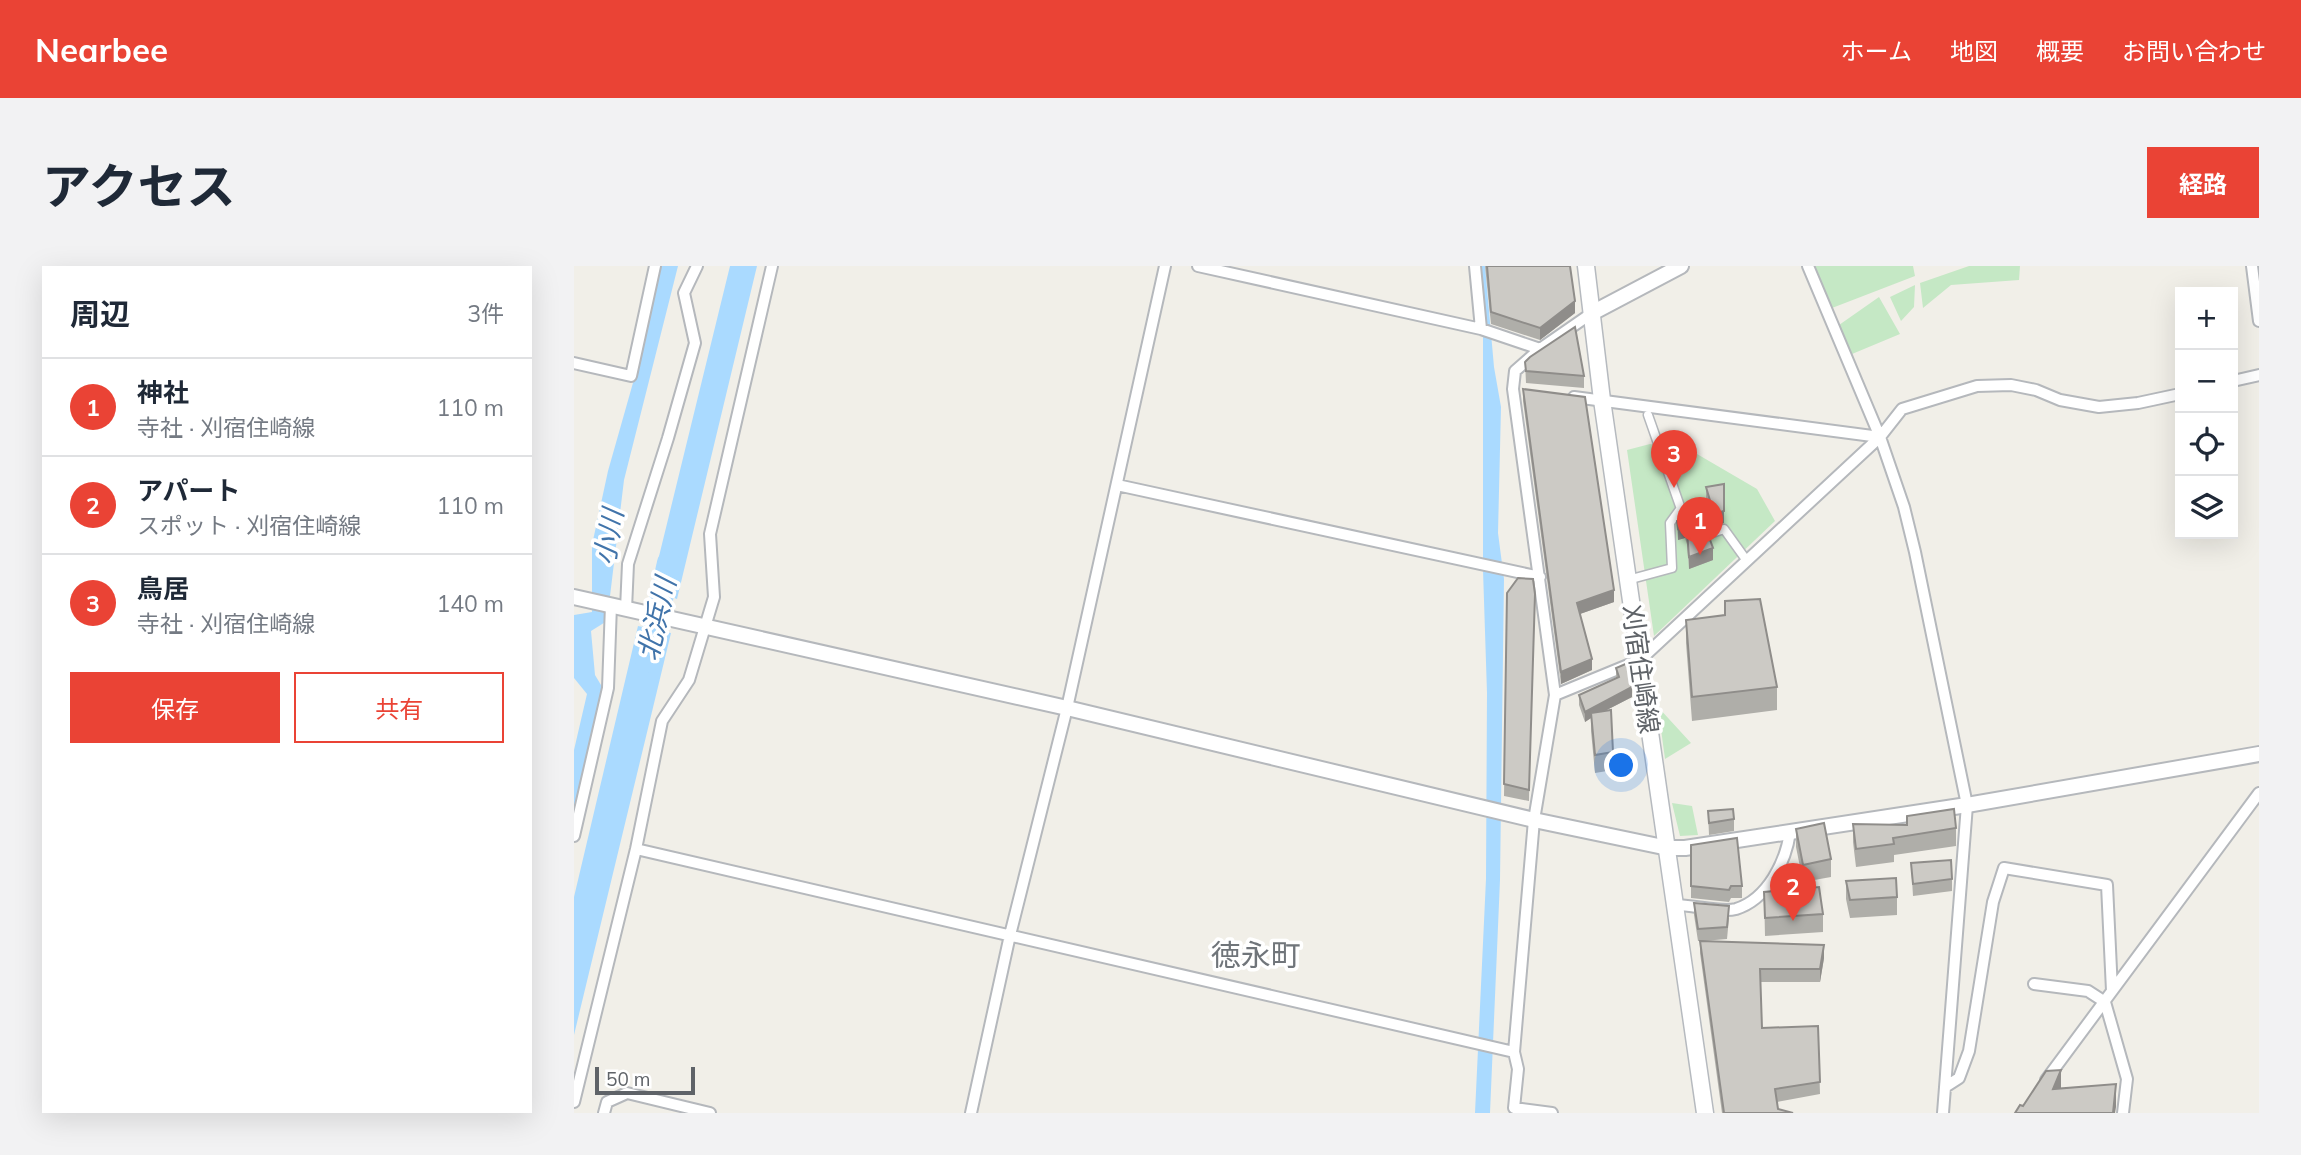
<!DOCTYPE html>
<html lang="ja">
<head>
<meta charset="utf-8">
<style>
  :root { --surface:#fff; --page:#f2f2f3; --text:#1f2937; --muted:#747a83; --line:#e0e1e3; --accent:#ea4335 }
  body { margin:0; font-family:Mulish,"Noto Sans JP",sans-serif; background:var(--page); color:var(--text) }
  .controls { position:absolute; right:21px; top:21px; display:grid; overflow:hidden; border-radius:0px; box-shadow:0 7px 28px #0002 }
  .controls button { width:63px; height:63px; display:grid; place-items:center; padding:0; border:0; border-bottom:2px solid var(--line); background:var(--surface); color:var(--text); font:35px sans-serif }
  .scale { position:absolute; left:21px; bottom:18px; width:100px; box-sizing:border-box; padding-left:7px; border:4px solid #5f6368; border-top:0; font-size:19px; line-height:24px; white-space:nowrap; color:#5f6368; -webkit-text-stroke:5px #fff; paint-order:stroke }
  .you { position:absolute; left:1048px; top:500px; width:24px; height:24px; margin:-18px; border:5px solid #fff; border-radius:50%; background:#1a73e8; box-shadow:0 0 0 10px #1a73e833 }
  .badge { display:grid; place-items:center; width:46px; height:46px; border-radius:50%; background:var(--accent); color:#fff; font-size:23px; font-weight:700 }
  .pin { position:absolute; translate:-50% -58px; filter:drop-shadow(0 2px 4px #0008) }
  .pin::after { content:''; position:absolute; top:37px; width:24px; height:21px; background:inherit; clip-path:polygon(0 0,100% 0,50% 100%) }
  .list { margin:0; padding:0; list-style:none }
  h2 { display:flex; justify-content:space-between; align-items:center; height:91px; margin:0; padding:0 28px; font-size:30px }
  h2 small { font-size:23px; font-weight:400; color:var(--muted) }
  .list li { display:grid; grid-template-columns:46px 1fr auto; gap:21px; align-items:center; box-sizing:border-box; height:98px; padding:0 28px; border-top:2px solid var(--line) }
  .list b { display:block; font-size:26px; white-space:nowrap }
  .list p { margin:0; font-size:23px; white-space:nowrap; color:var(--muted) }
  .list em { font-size:23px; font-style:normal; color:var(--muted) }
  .actions { display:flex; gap:14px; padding:21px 28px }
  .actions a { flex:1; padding:16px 0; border:2px solid var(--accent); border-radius:0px; text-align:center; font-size:24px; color:var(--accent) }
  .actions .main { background:var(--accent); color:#fff }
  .icon { flex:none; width:38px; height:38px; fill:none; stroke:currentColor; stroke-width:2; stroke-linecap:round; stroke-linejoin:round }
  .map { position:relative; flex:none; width:1685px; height:847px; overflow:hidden; border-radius:0px }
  header { display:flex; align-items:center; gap:42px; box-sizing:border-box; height:98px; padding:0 35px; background:var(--accent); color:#fff }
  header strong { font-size:33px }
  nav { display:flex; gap:38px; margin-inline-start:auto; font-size:24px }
  .intro { display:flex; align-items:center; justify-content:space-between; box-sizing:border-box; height:168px; padding:0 42px }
  h1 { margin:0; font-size:49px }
  .button { padding:18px 32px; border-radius:0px; background:var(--accent); color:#fff; font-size:24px; font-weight:700 }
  main { display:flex; gap:42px; padding:0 42px }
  aside { flex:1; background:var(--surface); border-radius:0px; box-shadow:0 7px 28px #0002 }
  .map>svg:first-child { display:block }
</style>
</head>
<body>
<header>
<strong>Nearbee</strong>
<nav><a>ホーム</a><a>地図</a><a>概要</a><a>お問い合わせ</a></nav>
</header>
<div class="intro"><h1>アクセス</h1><a class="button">経路</a></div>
<main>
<aside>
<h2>周辺<small>3件</small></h2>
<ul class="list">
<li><span class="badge">1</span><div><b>神社</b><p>寺社 · 刈宿住崎線</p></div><em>110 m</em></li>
<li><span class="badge">2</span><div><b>アパート</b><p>スポット · 刈宿住崎線</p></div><em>110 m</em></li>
<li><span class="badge">3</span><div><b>鳥居</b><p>寺社 · 刈宿住崎線</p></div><em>140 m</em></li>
</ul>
<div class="actions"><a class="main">保存</a><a>共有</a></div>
</aside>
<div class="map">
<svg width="1685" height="847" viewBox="0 0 1685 847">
  <rect width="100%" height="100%" fill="#f1efe8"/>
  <path fill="#c5e8c5" d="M 1241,0 L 1339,0 L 1341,10 L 1258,42 Z
    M 1395,0 L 1446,0 L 1445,14 L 1377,19 L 1349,42 L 1346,17 Z
    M 1341,19 L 1340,41 L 1327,55 L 1316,31 Z
    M 1305,31 L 1326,68 L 1278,88 L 1265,59 Z
    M 1076,178 L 1123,188 L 1183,223 L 1201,255 L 1080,370 L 1053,184 Z
    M 1084,441 L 1117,477 L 1091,493 Z
    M 1098,537 L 1118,540 L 1124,569 L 1106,570 Z"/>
  <path fill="#aadaff" d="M 86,0 L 104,0 L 50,214 L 33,355 L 17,365 L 21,409 L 30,424 L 0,553 L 0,484 L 13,428 L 0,412 L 0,349 L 18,346 L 18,279 L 34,205 L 70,78 Z
    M 156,0 L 183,0 L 103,333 L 77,323 Z
    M 902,0 L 911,0 L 920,101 L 927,141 L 924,267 L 930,313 L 926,614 L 916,847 L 901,847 L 912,613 L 913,427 L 909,304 L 909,70 Z
    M 64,360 L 97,367 L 0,769 L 0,631 Z"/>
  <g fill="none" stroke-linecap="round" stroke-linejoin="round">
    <path stroke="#aadaff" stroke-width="24" d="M 73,395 L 95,297"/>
    <g stroke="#b5b8bc" stroke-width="11">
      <path id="pedestrian" d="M 1074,149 L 1107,243 L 1130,248 L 1135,268 L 1150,263 L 1173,295
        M 1061,312 L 1098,302 L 1096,257 L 1107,242"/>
    </g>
    <g stroke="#b5b8bc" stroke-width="14">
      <path id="minor" d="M 624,0 L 907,63 L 966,83
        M 901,0 L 907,63
        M 1234,0 L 1306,171 L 1330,241 L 1341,286 L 1393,539 L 1369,847
        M 1678,0 L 1685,55
        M 0,97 L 57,110 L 81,0
        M 1659,115 L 1685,109
        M 1000,131 L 1306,171
        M 543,219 L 966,311
        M 52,343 L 54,298 L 94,172 L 121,77 L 110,27 L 123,0
        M 981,429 L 1066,394 L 1306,171 L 1328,143 L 1403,120 L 1437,119 L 1462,124 L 1486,134 L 1525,141 L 1564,137 L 1606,128
        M 0,570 L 34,422 L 37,339
        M 62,583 L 940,786
        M 1102,639 C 1119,639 1148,647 1162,643 C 1194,633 1212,595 1216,566
        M 1460,718 L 1514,725 L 1531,736 L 1553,813 L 1549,847
        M 1472,814 L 1685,527
        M 1371,821 L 1385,812 L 1395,785 L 1419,636 L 1430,602 L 1533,619 L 1538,725
        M 0,836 L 62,583 L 88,455 L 115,414 L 140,331 L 136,268 L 198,0
        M 30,847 L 33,836 L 53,827 L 136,847
        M 397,847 L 436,669 L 493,442 L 591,0
        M 978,847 L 940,842 L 944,803 L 940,786 L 960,554 L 981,429 L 939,123 L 941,105 L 966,83 L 1018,47"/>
    </g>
    <g stroke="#b5b8bc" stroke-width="18">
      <path id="tertiary" d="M 1018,47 L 1107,0
        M 0,331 L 493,442 L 960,554 L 1094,582 L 1111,582 L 1393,539 L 1685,488"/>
    </g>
    <g stroke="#b6babf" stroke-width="19">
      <path id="secondary" d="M 1012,0 L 1028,134 L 1131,847"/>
    </g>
    <use href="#pedestrian" stroke="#fff" stroke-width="8"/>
    <use href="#minor" stroke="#fff" stroke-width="10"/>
    <use href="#tertiary" stroke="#fff" stroke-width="14"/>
    <use href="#secondary" stroke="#fff" stroke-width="16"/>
  </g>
  <path fill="#afaea9" d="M 911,0 L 996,0 L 1001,47 L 966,74 L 917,58 Z
    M 951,96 L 1010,110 L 1010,122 L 952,117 Z
    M 949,123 L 1040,336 L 1006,348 L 1018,404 L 987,418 L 949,135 Z
    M 1132,221 L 1150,257 L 1140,260 L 1132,233 Z
    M 1125,244 L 1139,294 L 1115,303 L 1113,278 L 1111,272 L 1104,274 L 1103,255 Z
    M 959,313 L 955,535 L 930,530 L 933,327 Z
    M 1112,354 L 1203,421 L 1203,444 L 1118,455 L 1112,377 Z
    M 1042,402 L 1058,431 L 1031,445 L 1039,486 L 1039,504 L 1021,507 L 1017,465 L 1017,452 L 1011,456 L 1005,439 L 1005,429 L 1042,412 Z
    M 1134,545 L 1160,553 L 1160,565 L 1135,569 Z
    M 1279,558 L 1382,562 L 1382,580 L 1320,589 L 1320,596 L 1282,601 L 1279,576 Z
    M 1222,563 L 1257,593 L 1257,611 L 1229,616 L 1222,581 Z
    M 1117,579 L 1168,620 L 1168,632 L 1157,632 L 1155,636 L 1117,632 Z
    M 1337,597 L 1378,613 L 1378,625 L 1339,630 Z
    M 1272,615 L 1323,631 L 1323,649 L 1276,652 L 1272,633 Z
    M 1190,626 L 1249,648 L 1249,666 L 1191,670 Z
    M 1120,637 L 1155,652 L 1153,673 L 1129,675 L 1250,692 L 1246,716 L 1186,716 L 1188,762 L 1244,760 L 1246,828 L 1203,836 L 1204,843 L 1219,847 L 1148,847 L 1126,687 L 1126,675 L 1124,675 L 1120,649 Z"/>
  <path fill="#8f8d8a" d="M 1001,35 L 1001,47 L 966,74 L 966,62 Z
    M 1150,245 L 1150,257 L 1140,260 L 1140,248 Z
    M 1111,260 L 1111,272 L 1104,274 L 1104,263 Z
    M 1139,282 L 1139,294 L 1115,303 L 1115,291 Z
    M 1040,324 L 1040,336 L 1003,349 L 1003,337 Z
    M 1018,393 L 1018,404 L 987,418 L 987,406 Z
    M 1058,421 L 1058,431 L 1017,452 L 1017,447 L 1017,452 L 1011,456 L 1011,446 Z
    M 1250,679 L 1250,692 L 1246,716 L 1246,703 Z
    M 1487,804 L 1487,827 L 1479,823 Z
    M 1542,818 L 1542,841 L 1541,847 L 1539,847 Z"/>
  <path fill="#cccac5" stroke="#8f8d8a" stroke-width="2" d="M 913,0 L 996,0 L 1001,35 L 966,62 L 917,46 Z
    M 1001,61 L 1010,110 L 952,105 L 951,96 L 956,91 Z
    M 949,123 L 1011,131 L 1040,324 L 1003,337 L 1018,393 L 987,406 Z
    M 1150,218 L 1150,245 L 1140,248 L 1132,221 Z
    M 1125,244 L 1139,282 L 1115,291 L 1113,266 L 1111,260 L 1104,263 L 1103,255 Z
    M 944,312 L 959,313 L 961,328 L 955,524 L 930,518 L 933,327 Z
    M 1186,333 L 1203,421 L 1118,431 L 1112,354 L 1151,349 L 1151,335 Z
    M 1054,397 L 1058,421 L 1011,446 L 1005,429 L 1045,411 L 1042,402 Z
    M 1037,444 L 1039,486 L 1021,489 L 1017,447 Z
    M 1159,543 L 1160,553 L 1135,557 L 1134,545 Z
    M 1380,543 L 1382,562 L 1319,572 L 1320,578 L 1282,583 L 1279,558 L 1333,559 L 1333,550 Z
    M 1250,557 L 1257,593 L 1229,599 L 1222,563 Z
    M 1163,572 L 1168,620 L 1157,620 L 1155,624 L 1117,620 L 1117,579 Z
    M 1377,594 L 1378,613 L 1339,618 L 1337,597 Z
    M 1322,612 L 1323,631 L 1276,634 L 1272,615 Z
    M 1245,621 L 1249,648 L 1191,652 L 1190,626 Z
    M 1120,637 L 1155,640 L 1153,661 L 1124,663 Z
    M 1126,675 L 1250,679 L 1246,703 L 1186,703 L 1188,762 L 1244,760 L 1246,816 L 1201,823 L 1204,843 L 1219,847 L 1150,847 Z
    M 1487,804 L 1479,823 L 1542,818 L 1539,847 L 1441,847 L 1446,839 L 1449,840 L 1472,805 Z"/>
  <g text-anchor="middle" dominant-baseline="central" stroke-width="7" stroke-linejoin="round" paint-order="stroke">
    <g font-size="26" fill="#5f6368" stroke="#fff">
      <text transform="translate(1067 403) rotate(82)">刈宿住崎線</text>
    </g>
    <g font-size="28" font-style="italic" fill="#4174aa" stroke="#fff">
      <text transform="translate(34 271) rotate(-80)">小川</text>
      <text transform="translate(82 353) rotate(-77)">北浜川</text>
    </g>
    <g font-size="30" fill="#70757a" stroke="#fff">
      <text x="682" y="689">徳永町</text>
    </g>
  </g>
</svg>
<div class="controls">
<button>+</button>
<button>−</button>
<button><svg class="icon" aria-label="locate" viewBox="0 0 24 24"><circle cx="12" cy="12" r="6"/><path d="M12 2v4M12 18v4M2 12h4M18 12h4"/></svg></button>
<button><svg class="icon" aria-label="layers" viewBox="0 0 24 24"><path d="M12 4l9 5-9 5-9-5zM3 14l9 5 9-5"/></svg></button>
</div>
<div class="scale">50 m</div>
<div class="you"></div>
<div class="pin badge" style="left:1126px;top:289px">1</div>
<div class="pin badge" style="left:1219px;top:655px">2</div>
<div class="pin badge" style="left:1100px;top:222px">3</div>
</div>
</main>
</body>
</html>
